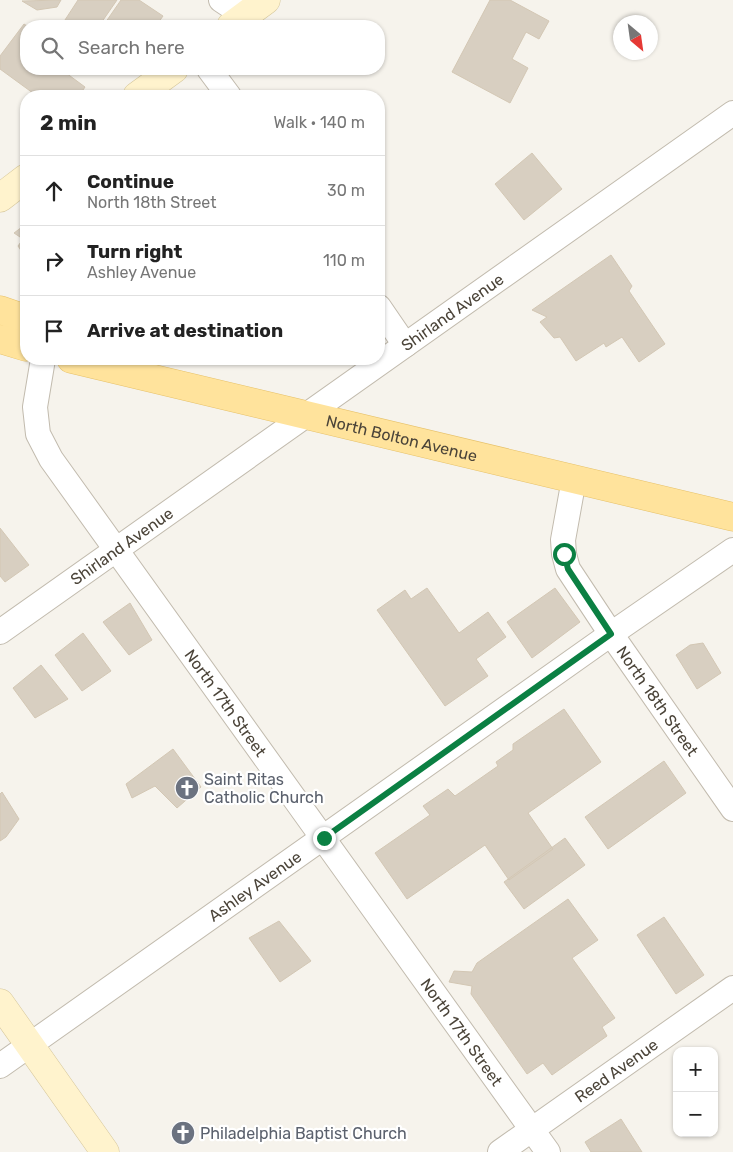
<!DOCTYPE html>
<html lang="en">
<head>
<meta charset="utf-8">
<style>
  :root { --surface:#fff; --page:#f6f6f6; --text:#222; --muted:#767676; --line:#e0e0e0 }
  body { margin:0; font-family:Rubik,sans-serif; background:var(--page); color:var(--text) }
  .controls { position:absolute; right:15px; bottom:15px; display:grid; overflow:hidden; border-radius:10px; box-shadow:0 1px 4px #0004 }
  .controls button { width:45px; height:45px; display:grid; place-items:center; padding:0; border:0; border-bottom:1px solid var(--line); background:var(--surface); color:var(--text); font:25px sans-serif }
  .compass { position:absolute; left:613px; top:15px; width:45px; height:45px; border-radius:50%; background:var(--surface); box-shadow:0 1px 4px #0004; rotate:151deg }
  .stop { position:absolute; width:15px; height:15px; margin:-11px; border:4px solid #0b8043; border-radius:50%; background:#fff }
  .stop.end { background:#0b8043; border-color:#fff; box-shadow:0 1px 5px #0008 }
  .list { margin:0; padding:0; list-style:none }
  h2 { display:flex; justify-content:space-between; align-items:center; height:65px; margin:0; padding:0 20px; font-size:21px }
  h2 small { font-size:16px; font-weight:400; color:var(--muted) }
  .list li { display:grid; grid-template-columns:32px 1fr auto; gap:15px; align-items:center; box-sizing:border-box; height:70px; padding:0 20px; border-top:1px solid var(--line) }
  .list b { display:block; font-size:19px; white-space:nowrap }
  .list p { margin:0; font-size:16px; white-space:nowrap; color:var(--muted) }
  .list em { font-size:16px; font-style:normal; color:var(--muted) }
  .icon { flex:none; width:28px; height:28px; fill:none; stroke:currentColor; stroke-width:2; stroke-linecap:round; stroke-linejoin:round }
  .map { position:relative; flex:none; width:733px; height:1152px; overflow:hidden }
  .search { position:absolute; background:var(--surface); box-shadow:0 1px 4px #0004; left:20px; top:20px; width:365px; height:55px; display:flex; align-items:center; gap:12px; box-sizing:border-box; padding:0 18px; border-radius:20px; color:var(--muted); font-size:19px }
  .panel { position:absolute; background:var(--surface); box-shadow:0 1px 4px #0004; left:20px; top:90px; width:365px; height:275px; border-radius:20px }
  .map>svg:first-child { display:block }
</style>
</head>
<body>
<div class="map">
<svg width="733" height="1152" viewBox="0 0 733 1152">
  <rect width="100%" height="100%" fill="#f6f3ec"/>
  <path fill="#d8cfc1" stroke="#d3c7b4" d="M 61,0 L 57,7 L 37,10 L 22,1 Z
    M 78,0 L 117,0 L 99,26 L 68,26 L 63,23 Z
    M 121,0 L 139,0 L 163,16 L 156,26 L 103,26 Z
    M 490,0 L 510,0 L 549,21 L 539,39 L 526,32 L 512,59 L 528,68 L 510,103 L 452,72 Z
    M 24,24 L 27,26 L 26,69 L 63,69 L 62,70 L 85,87 L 79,96 L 37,96 L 0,69 L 0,56 Z
    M 532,153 L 562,189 L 524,220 L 495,184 Z
    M 26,224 L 26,258 L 18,246 L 23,239 L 14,233 Z
    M 611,255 L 632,286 L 629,291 L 665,344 L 639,362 L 622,337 L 606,347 L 604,343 L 576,361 L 560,337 L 554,338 L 540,322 L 547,317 L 532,310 Z
    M 0,528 L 29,565 L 5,582 L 0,576 Z
    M 427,588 L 459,633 L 488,612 L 506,637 L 476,659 L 488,676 L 445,706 L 377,610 L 405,590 L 411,599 Z
    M 555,588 L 580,622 L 532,658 L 507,622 Z
    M 130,603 L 152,640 L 129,655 L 103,622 Z
    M 83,633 L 111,671 L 82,691 L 55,655 Z
    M 703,643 L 721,673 L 697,689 L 676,655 L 690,645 Z
    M 41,665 L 68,699 L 35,718 L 13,688 Z
    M 564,709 L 601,762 L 528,813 L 553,849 L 509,880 L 485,845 L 407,899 L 375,853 L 430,815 L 423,806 L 448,789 L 455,796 L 498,766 L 496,762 L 513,750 L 513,744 Z
    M 173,749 L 201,787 L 177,808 L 155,786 L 132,798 L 126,784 Z
    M 664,761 L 686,793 L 608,849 L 585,817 Z
    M 2,792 L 19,819 L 6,837 L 0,841 L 0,794 Z
    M 565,838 L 585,865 L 524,909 L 504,882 Z
    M 568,899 L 598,940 L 572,958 L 615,1018 L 602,1027 L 607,1036 L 552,1075 L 543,1063 L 527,1074 L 471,994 L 472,986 L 449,982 L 454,971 L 472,972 L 477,963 Z
    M 664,917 L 704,975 L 676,994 L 637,935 Z
    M 279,921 L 311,961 L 280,982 L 249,938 Z
    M 621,1119 L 642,1152 L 591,1152 L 585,1142 Z"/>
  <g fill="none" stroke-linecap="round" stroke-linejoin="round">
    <g stroke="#c2bbae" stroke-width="26">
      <g id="street">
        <path d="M 221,0 L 245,16"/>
        <path d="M 209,69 L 229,96"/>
        <path d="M 379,307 L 405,345"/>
        <path id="s1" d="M 43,359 L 35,407 L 38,434 L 51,459 L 548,1152"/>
        <path id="s2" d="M 574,479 L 563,540 L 564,554 L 568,569 L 611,634 L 733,809"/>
        <path id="s3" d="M 0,632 L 733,113"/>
        <path id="s4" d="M 0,1066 L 611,634 L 733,550"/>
        <path id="s5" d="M 500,1152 L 733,988"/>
      </g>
    </g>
    <g stroke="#d6c79b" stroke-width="29">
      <path id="secondary" d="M 231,26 L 266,0
        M 137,96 L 174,69
        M 0,198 L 26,178
        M 0,1003 L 105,1152"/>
    </g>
    <g stroke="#e6c16a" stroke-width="29">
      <g id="primary">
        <path d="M 0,310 L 26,319"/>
        <path d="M 0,339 L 26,347"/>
        <path id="s6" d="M 71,359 L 733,517"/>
      </g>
    </g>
    <use href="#street" stroke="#fff" stroke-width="24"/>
    <use href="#secondary" stroke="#fff3cd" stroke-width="28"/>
    <use href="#primary" stroke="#ffe39c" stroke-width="28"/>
  </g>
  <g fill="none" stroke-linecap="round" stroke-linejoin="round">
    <path stroke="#0b8043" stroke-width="6" d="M 324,838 L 611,634 L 568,569 L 564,554"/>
  </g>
  <defs>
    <g id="church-disc" transform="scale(1.25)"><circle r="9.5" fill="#6b7280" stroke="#fff"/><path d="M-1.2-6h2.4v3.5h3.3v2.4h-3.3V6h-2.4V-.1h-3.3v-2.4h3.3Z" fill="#fff"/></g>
  </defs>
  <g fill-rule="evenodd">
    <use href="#church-disc" x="187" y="788"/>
    <use href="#church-disc" x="183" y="1133"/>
  </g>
  <g text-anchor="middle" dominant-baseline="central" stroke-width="4.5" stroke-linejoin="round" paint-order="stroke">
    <g font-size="16" fill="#4b4439" stroke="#fff">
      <text stroke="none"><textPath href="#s3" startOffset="554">Shirland Avenue</textPath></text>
      <text stroke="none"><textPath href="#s6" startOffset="340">North Bolton Avenue</textPath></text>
      <text stroke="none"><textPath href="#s3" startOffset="149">Shirland Avenue</textPath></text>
      <text stroke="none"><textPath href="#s2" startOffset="251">North 18th Street</textPath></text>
      <text stroke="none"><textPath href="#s1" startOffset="404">North 17th Street</textPath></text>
      <text stroke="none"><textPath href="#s4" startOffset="312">Ashley Avenue</textPath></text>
      <text stroke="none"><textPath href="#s1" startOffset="809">North 17th Street</textPath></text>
      <text stroke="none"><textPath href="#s5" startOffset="142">Reed Avenue</textPath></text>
    </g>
    <g font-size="16" fill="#5b616d" stroke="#fff" text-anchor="start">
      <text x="204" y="779">Saint Ritas<tspan x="204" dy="18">Catholic Church</tspan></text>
      <text x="200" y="1133">Philadelphia Baptist Church</text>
    </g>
  </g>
</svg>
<div class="controls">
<button>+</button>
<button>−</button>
</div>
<svg class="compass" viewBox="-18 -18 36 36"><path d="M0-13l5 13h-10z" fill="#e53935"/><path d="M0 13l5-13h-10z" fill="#767676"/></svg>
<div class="stop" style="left:564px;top:554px"></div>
<div class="stop end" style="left:324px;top:838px"></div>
<div class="search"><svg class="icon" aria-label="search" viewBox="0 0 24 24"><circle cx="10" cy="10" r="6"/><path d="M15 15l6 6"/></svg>Search here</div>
<section class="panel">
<h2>2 min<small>Walk · 140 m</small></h2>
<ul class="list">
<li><svg class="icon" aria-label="ahead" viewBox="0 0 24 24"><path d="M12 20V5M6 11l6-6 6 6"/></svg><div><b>Continue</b><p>North 18th Street</p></div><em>30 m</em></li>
<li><svg class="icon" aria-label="right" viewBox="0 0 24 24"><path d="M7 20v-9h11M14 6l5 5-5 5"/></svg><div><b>Turn right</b><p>Ashley Avenue</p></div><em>110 m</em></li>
<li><svg class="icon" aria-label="arrive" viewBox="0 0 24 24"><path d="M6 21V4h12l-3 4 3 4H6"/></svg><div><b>Arrive at destination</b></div></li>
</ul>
</section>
</div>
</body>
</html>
